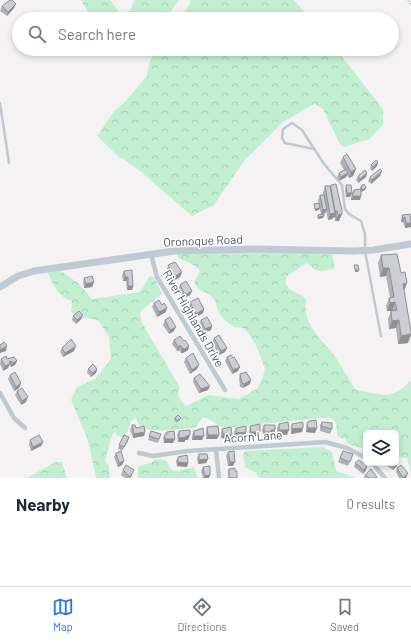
<!DOCTYPE html>
<html lang="en">
<head>
<meta charset="utf-8">
<style>
  :root { --surface:#fff; --page:#f2f2f3; --text:#1f2937; --muted:#747a83; --line:#e0e1e3; --accent:#1e79e2 }
  body { margin:0; font-family:Barlow,sans-serif; background:var(--page); color:var(--text) }
  .controls { position:absolute; right:12px; bottom:12px; display:grid; overflow:hidden; border-radius:6px; box-shadow:0 2px 6px #0003 }
  .controls button { width:36px; height:36px; display:grid; place-items:center; padding:0; border:0; border-bottom:1px solid var(--line); background:var(--surface); color:var(--text); font:20px sans-serif }
  .list { margin:0; padding:0; list-style:none }
  h2 { display:flex; justify-content:space-between; align-items:center; height:52px; margin:0; padding:0 16px; font-size:17px }
  h2 small { font-size:13px; font-weight:400; color:var(--muted) }
  .icon { flex:none; width:22px; height:22px; fill:none; stroke:currentColor; stroke-width:2; stroke-linecap:round; stroke-linejoin:round }
  .map { position:relative; flex:none; width:411px; height:478px; overflow:hidden }
  .search { position:absolute; background:var(--surface); box-shadow:0 2px 6px #0003; left:12px; right:12px; top:12px; height:44px; display:flex; align-items:center; gap:10px; box-sizing:border-box; padding:0 14px; border-radius:22px; color:var(--muted); font-size:15px }
  .sheet { height:108px; background:var(--surface) }
  nav { display:flex; justify-content:space-around; align-items:center; box-sizing:border-box; height:56px; border-top:1px solid var(--line); background:var(--surface); font-size:11px; color:var(--muted) }
  nav a { display:grid; justify-items:center; gap:2px }
  nav .on { color:var(--accent) }
  .map>svg:first-child { display:block }
</style>
</head>
<body>
<div class="map">
<svg width="411" height="478" viewBox="0 0 411 478">
  <defs>
    <pattern id="forest-crowns" width="20" height="18" patternUnits="userSpaceOnUse"><rect width="20" height="18" fill="#c2efd2"/><path d="M2 6a3 3 0 1 1 6 0M12 15a3 3 0 1 1 6 0" fill="none" stroke="#a8cfb7"/></pattern>
  </defs>
  <rect width="100%" height="100%" fill="#f4f2f2"/>
  <path fill="url(#forest-crowns)" d="M 81,0 L 110,0 L 121,15 L 131,10 L 134,0 L 179,0 L 165,19 L 92,19 Z
    M 190,0 L 294,0 L 311,19 L 177,19 L 190,4 Z
    M 156,49 L 336,49 L 383,109 L 383,124 L 370,139 L 344,147 L 340,144 L 323,109 L 314,104 L 283,122 L 244,161 L 214,205 L 192,216 L 141,172 L 125,160 L 120,158 L 97,136 L 115,110 L 123,104 L 147,76 L 149,63 Z
    M 225,252 L 332,253 L 335,269 L 321,271 L 314,269 L 307,263 L 287,276 C 280,290 300,292 306,299 C 302,326 322,339 336,358 C 343,369 349,380 356,390 C 381,394 392,402 411,380 L 411,473 L 407,458 L 396,457 L 396,433 L 366,433 L 366,448 C 358,448 347,446 345,438 L 340,438 L 337,435 L 336,422 L 329,417 L 232,427 L 229,429 C 217,428 213,418 203,417 L 196,427 C 185,429 145,436 138,423 C 137,421 137,419 136,418 L 131,421 L 128,431 L 123,437 L 116,435 L 115,432 L 112,435 L 105,461 L 109,466 L 110,478 L 96,478 L 88,440 L 71,400 L 77,387 L 95,379 L 111,359 L 109,337 L 98,320 L 79,317 L 71,312 L 72,301 C 59,298 53,285 48,273 L 61,271 L 78,283 L 92,299 L 140,292 L 150,276 L 154,277 L 162,294 L 142,310 L 140,313 L 142,323 L 178,384 L 180,388 C 175,395 181,400 186,406 L 208,395 L 239,399 L 258,388 L 265,371 C 263,360 253,335 243,328 C 240,327 236,328 234,327 C 230,325 225,320 222,317 C 216,311 218,303 213,298 C 206,291 199,292 194,283 L 200,270 L 190,263 L 178,258 L 178,254 Z
    M 323,447 L 332,452 L 336,471 L 356,478 L 259,478 L 255,472 L 245,467 L 243,454 L 246,451 Z
    M 156,459 L 165,460 L 172,470 L 178,471 L 194,467 L 198,478 L 138,478 L 138,466 L 150,463 Z
    M 55,462 L 62,462 L 67,478 L 27,478 Z"/>
  <g fill="none" stroke-linecap="round" stroke-linejoin="round">
    <path stroke="#c0c9d0" stroke-width="2.5" d="M 0,103 L 9,163
      M 314,149 L 285,143 L 282,138 L 283,129 L 292,123 L 302,130 L 324,164 L 342,185 L 345,209 L 349,214 L 361,221 L 365,234 L 365,251 L 381,336"/>
    <path stroke="#c0c9d0" stroke-width="4.5" d="M 151,254 L 157,277 L 225,390
      M 0,393 L 14,418 L 25,428
      M 216,449 L 219,478
      M 139,453 L 153,456 L 188,451 L 325,442 L 347,448 L 366,458
      M 372,463 L 385,478"/>
    <path stroke="#c0cad4" stroke-width="7" d="M 0,287 L 18,276 L 34,271 L 174,251 L 256,249 L 354,251 L 373,250 L 411,244"/>
    <g stroke="#b4b7bc" stroke-width="3">
      <path id="rail" d="M 409,0 L 411,3"/>
    </g>
    <use href="#rail" stroke="#fff" stroke-width="1.5" stroke-dasharray="4.5" stroke-linecap="butt"/>
  </g>
  <path fill="#afb1b6" d="M 2,6 L 14,8 L 7,16 L 0,11 Z
    M 343,157 L 356,169 L 353,176 L 349,178 L 347,175 L 346,177 L 339,181 L 337,177 L 339,173 L 344,170 L 340,163 Z
    M 378,162 L 377,166 L 372,171 L 370,169 L 371,165 Z
    M 367,173 L 366,177 L 358,183 L 356,180 L 358,176 Z
    M 380,176 L 371,184 L 368,181 L 370,177 Z
    M 331,185 L 339,221 L 335,221 L 335,217 L 333,218 L 332,219 L 328,220 L 326,211 L 325,213 L 324,214 L 323,218 L 318,219 L 317,217 L 318,215 L 321,214 L 318,200 L 320,195 L 323,195 L 323,193 L 325,186 L 330,188 Z
    M 346,185 L 350,197 L 346,197 L 345,190 Z
    M 361,186 L 365,190 L 361,192 L 361,191 L 360,200 L 351,200 L 351,197 L 352,193 L 353,193 L 354,190 L 360,189 L 360,188 Z
    M 410,214 L 411,227 L 405,228 L 403,222 L 401,222 L 401,220 L 402,215 Z
    M 381,255 L 401,273 L 411,332 L 411,336 L 408,343 L 398,344 L 396,328 L 389,329 L 388,319 L 391,311 L 392,311 L 387,311 L 386,306 L 389,298 L 390,298 L 386,276 L 380,277 L 378,263 Z
    M 168,265 L 182,272 L 180,277 L 173,281 L 167,270 Z
    M 124,271 L 133,286 L 132,290 L 127,290 L 126,281 L 123,281 L 122,275 Z
    M 84,278 L 94,282 L 92,287 L 84,288 L 83,282 Z
    M 180,285 L 192,291 L 190,295 L 183,299 L 178,289 Z
    M 190,302 L 204,309 L 203,313 L 195,318 L 189,306 Z
    M 154,303 L 166,312 L 157,317 L 152,307 Z
    M 83,315 L 81,319 L 76,324 L 72,320 L 73,316 Z
    M 165,320 L 174,331 L 169,334 L 163,325 Z
    M 201,320 L 212,326 L 211,330 L 204,333 L 199,324 Z
    M 214,338 L 225,352 L 219,355 L 212,342 Z
    M 174,340 L 184,341 L 189,346 L 188,350 L 183,353 L 181,353 L 179,350 L 177,351 L 172,344 Z
    M 62,348 L 74,351 L 63,357 L 60,352 Z
    M 227,357 L 238,371 L 232,374 L 225,361 Z
    M 186,358 L 197,369 L 190,374 L 184,362 Z
    M 1,359 L 7,359 L 17,361 L 15,365 L 11,367 L 9,365 L 8,368 L 3,371 L 0,364 Z
    M 88,369 L 97,369 L 96,373 L 91,377 L 87,373 Z
    M 240,374 L 250,384 L 243,388 L 240,387 L 239,378 Z
    M 10,375 L 21,383 L 19,388 L 14,391 L 8,379 Z
    M 194,378 L 208,390 L 199,393 L 193,382 Z
    M 17,391 L 26,402 L 21,405 L 15,395 Z
    M 175,418 L 181,418 L 180,420 L 176,423 L 174,420 Z
    M 322,422 L 332,429 L 330,434 L 320,431 L 320,426 Z
    M 307,423 L 315,433 L 306,432 L 306,427 Z
    M 279,424 L 287,435 L 277,434 L 277,428 Z
    M 292,424 L 303,428 L 302,432 L 291,434 L 291,428 Z
    M 132,425 L 145,432 L 144,436 L 133,438 L 130,430 Z
    M 264,425 L 275,430 L 274,434 L 270,434 L 270,436 L 263,436 L 262,430 Z
    M 250,426 L 259,436 L 249,436 L 249,431 Z
    M 207,427 L 219,435 L 217,439 L 206,439 L 206,431 Z
    M 236,428 L 245,436 L 234,437 L 234,432 Z
    M 222,429 L 232,435 L 230,439 L 221,438 L 221,433 Z
    M 151,431 L 161,434 L 158,443 L 148,440 Z
    M 179,431 L 188,440 L 185,440 L 185,442 L 178,442 L 177,435 Z
    M 194,431 L 202,440 L 192,440 L 192,435 Z
    M 167,432 L 173,443 L 164,443 L 163,438 L 165,434 L 166,434 Z
    M 30,440 L 43,442 L 41,446 L 31,451 L 29,445 Z
    M 128,441 L 122,451 L 118,449 L 119,445 Z
    M 343,451 L 353,454 L 348,466 L 338,462 Z
    M 228,452 L 233,466 L 228,466 L 226,456 Z
    M 116,453 L 124,461 L 122,465 L 118,467 L 114,457 Z
    M 199,454 L 208,459 L 206,463 L 198,464 L 197,458 Z
    M 178,457 L 188,463 L 187,467 L 177,466 L 176,461 Z
    M 355,463 L 367,466 L 366,470 L 363,474 L 354,467 Z
    M 388,463 L 398,463 L 396,467 L 393,470 L 387,466 Z
    M 203,467 L 210,475 L 209,478 L 203,478 L 201,471 Z
    M 397,468 L 406,478 L 399,478 L 396,472 Z
    M 229,469 L 235,471 L 237,478 L 228,478 L 228,473 Z
    M 123,470 L 133,474 L 130,478 L 125,478 L 121,475 Z
    M 365,475 L 377,477 L 376,478 L 364,478 Z"/>
  <path fill="#8f9094" d="M 16,4 L 14,8 L 7,16 L 8,12 Z
    M 378,162 L 377,166 L 372,171 L 373,167 Z
    M 356,169 L 353,176 L 349,178 L 351,172 Z
    M 382,171 L 380,176 L 371,184 L 372,180 Z
    M 348,173 L 346,177 L 339,181 L 341,177 Z
    M 367,173 L 366,177 L 358,183 L 360,179 Z
    M 366,188 L 365,190 L 361,192 L 362,190 Z
    M 347,193 L 352,193 L 350,197 L 346,197 Z
    M 353,196 L 361,196 L 360,200 L 351,200 Z
    M 320,208 L 319,210 L 315,211 L 315,209 Z
    M 327,209 L 325,213 L 321,214 L 323,210 Z
    M 335,211 L 337,211 L 335,217 L 333,218 Z
    M 335,213 L 332,219 L 328,220 L 330,214 Z
    M 342,214 L 339,221 L 335,221 L 338,215 Z
    M 324,216 L 323,218 L 318,219 L 319,217 Z
    M 405,217 L 403,222 L 401,222 L 403,218 Z
    M 406,223 L 411,223 L 411,227 L 405,228 Z
    M 383,268 L 389,268 L 386,276 L 380,277 Z
    M 355,270 L 359,270 L 358,272 L 355,272 Z
    M 182,272 L 180,277 L 173,281 L 174,277 Z
    M 125,277 L 128,277 L 126,281 L 123,281 Z
    M 94,282 L 92,287 L 84,288 L 86,284 Z
    M 407,283 L 404,291 L 403,284 Z
    M 128,286 L 133,286 L 132,290 L 127,290 Z
    M 192,291 L 190,295 L 183,299 L 185,295 Z
    M 395,302 L 392,311 L 387,311 L 390,303 Z
    M 167,308 L 166,312 L 157,317 L 159,312 Z
    M 204,309 L 203,313 L 195,318 L 196,314 Z
    M 83,315 L 81,319 L 76,324 L 77,320 Z
    M 399,320 L 396,328 L 389,329 L 392,321 Z
    M 212,326 L 211,330 L 204,333 L 205,329 Z
    M 176,327 L 174,331 L 169,334 L 170,330 Z
    M 411,334 L 408,343 L 398,344 L 401,336 Z
    M 180,345 L 179,350 L 177,351 L 178,347 Z
    M 7,346 L 6,351 L 0,353 L 0,350 Z
    M 76,346 L 74,351 L 63,357 L 65,353 Z
    M 189,346 L 188,350 L 183,353 L 181,353 L 182,348 Z
    M 227,348 L 225,352 L 219,355 L 221,351 Z
    M 11,361 L 8,368 L 3,371 L 5,366 L 9,362 Z
    M 17,361 L 15,365 L 11,367 L 12,363 Z
    M 199,365 L 197,369 L 190,374 L 192,370 Z
    M 240,367 L 238,371 L 232,374 L 233,370 Z
    M 97,369 L 96,373 L 91,377 L 93,373 Z
    M 251,380 L 250,384 L 243,388 L 244,384 Z
    M 21,383 L 19,388 L 14,391 L 16,387 Z
    M 210,386 L 208,390 L 199,393 L 201,389 Z
    M 28,397 L 26,402 L 21,405 L 22,401 Z
    M 303,428 L 302,432 L 291,434 L 292,429 Z
    M 308,428 L 317,428 L 315,433 L 306,432 Z
    M 271,430 L 275,430 L 274,434 L 270,434 L 270,436 L 263,436 L 264,432 Z
    M 279,430 L 289,430 L 287,435 L 277,434 Z
    M 145,432 L 144,436 L 133,438 L 134,434 Z
    M 246,432 L 245,436 L 234,437 L 236,433 Z
    M 251,432 L 260,432 L 259,436 L 249,436 Z
    M 223,434 L 232,435 L 230,439 L 221,438 Z
    M 190,435 L 188,440 L 185,440 L 185,442 L 178,442 L 179,438 L 186,436 Z
    M 208,435 L 219,435 L 217,439 L 206,439 Z
    M 194,436 L 204,436 L 202,440 L 192,440 Z
    M 129,437 L 128,441 L 122,451 Z
    M 165,439 L 175,439 L 173,443 L 164,443 Z
    M 43,442 L 41,446 L 31,451 L 33,447 Z
    M 208,459 L 206,463 L 198,464 L 199,460 Z
    M 124,461 L 122,465 L 118,467 L 119,463 Z
    M 178,462 L 188,463 L 187,467 L 177,466 Z
    M 230,462 L 235,462 L 233,466 L 228,466 Z
    M 398,463 L 396,467 L 393,470 L 394,466 Z
    M 367,466 L 366,470 L 363,474 L 364,470 Z
    M 408,473 L 406,478 L 403,478 Z
    M 210,475 L 209,478 L 204,478 L 205,476 Z"/>
  <path fill="#ccced4" stroke="#8f9094" d="M 10,0 L 12,0 L 16,4 L 8,12 L 2,6 Z
    M 347,154 L 356,169 L 351,172 L 343,157 Z
    M 376,160 L 378,162 L 373,167 L 371,165 Z
    M 346,169 L 348,173 L 341,177 L 339,173 Z
    M 380,169 L 382,171 L 372,180 L 370,177 Z
    M 365,170 L 367,173 L 360,179 L 358,176 Z
    M 336,184 L 342,210 L 342,214 L 338,215 L 337,211 L 335,211 L 331,189 L 331,185 Z
    M 364,184 L 366,188 L 362,190 L 361,186 Z
    M 346,185 L 351,185 L 352,193 L 347,193 Z
    M 325,186 L 330,186 L 335,213 L 330,214 Z
    M 361,189 L 361,196 L 353,196 L 352,193 L 354,193 L 354,190 Z
    M 320,195 L 324,195 L 327,209 L 323,210 Z
    M 319,203 L 320,208 L 315,209 L 314,204 Z
    M 324,214 L 324,216 L 319,217 L 318,215 Z
    M 410,214 L 411,223 L 406,223 L 405,217 L 403,218 L 402,215 Z
    M 397,254 L 401,273 L 405,272 L 407,283 L 403,284 L 411,332 L 411,334 L 401,336 L 399,320 L 392,321 L 391,311 L 397,310 L 395,302 L 390,303 L 389,298 L 394,297 L 389,268 L 383,268 L 381,255 Z
    M 175,262 L 182,272 L 174,277 L 168,265 Z
    M 354,265 L 358,265 L 359,270 L 355,270 Z
    M 132,270 L 133,286 L 128,286 L 128,277 L 125,277 L 124,271 Z
    M 92,276 L 94,282 L 86,284 L 84,278 Z
    M 186,281 L 192,291 L 185,295 L 180,285 Z
    M 198,298 L 204,309 L 196,314 L 190,302 Z
    M 159,300 L 162,305 L 164,303 L 167,308 L 159,312 L 154,303 Z
    M 79,311 L 83,315 L 77,320 L 73,316 Z
    M 170,317 L 176,327 L 170,330 L 165,320 Z
    M 207,317 L 212,326 L 205,329 L 201,320 Z
    M 219,335 L 227,348 L 221,351 L 214,338 Z
    M 180,336 L 184,341 L 185,340 L 189,346 L 185,349 L 182,348 L 180,345 L 178,347 L 174,340 Z
    M 71,339 L 76,346 L 65,353 L 62,348 Z
    M 4,342 L 7,346 L 0,350 L 0,345 Z
    M 193,353 L 199,365 L 192,370 L 186,358 Z
    M 231,355 L 233,358 L 234,357 L 240,367 L 233,370 L 227,357 Z
    M 6,356 L 7,359 L 14,357 L 17,361 L 12,363 L 11,361 L 9,362 L 10,364 L 5,366 L 1,359 Z
    M 93,364 L 97,369 L 93,373 L 88,369 Z
    M 15,372 L 21,383 L 16,387 L 10,375 Z
    M 246,372 L 251,380 L 244,384 L 242,383 L 240,374 Z
    M 200,374 L 210,386 L 201,389 L 194,378 Z
    M 22,388 L 28,397 L 22,401 L 17,391 Z
    M 178,415 L 181,418 L 177,421 L 175,418 Z
    M 316,420 L 317,428 L 308,428 L 307,423 L 309,421 Z
    M 288,422 L 289,430 L 279,430 L 279,424 Z
    M 303,422 L 303,428 L 292,429 L 292,424 Z
    M 322,422 L 332,423 L 332,429 L 321,426 Z
    M 260,424 L 260,432 L 251,432 L 250,426 Z
    M 132,425 L 135,425 L 136,428 L 144,426 L 145,432 L 134,434 Z
    M 264,425 L 275,425 L 275,430 L 271,430 L 271,432 L 264,432 Z
    M 218,426 L 219,435 L 208,435 L 207,427 Z
    M 246,426 L 246,432 L 236,433 L 236,428 Z
    M 231,427 L 232,435 L 223,434 L 222,429 Z
    M 203,428 L 204,436 L 194,436 L 194,431 Z
    M 190,430 L 190,435 L 186,436 L 186,437 L 179,438 L 179,431 Z
    M 151,431 L 161,434 L 159,439 L 149,436 Z
    M 174,431 L 175,439 L 165,439 L 165,434 L 167,434 L 167,432 Z
    M 39,435 L 43,442 L 33,447 L 30,440 Z
    M 124,435 L 129,437 L 124,447 L 119,445 Z
    M 121,451 L 124,461 L 119,463 L 116,453 Z
    M 234,451 L 235,462 L 230,462 L 228,452 Z
    M 343,451 L 353,454 L 350,462 L 340,458 Z
    M 199,454 L 207,454 L 208,459 L 199,460 Z
    M 187,455 L 188,463 L 178,462 L 178,457 Z
    M 359,460 L 367,466 L 364,470 L 355,463 Z
    M 396,460 L 398,463 L 394,466 L 390,463 L 396,463 Z
    M 126,465 L 134,470 L 130,477 L 123,470 Z
    M 401,465 L 408,473 L 403,478 L 397,468 Z
    M 210,466 L 210,475 L 205,476 L 203,467 Z
    M 235,468 L 235,471 L 237,471 L 237,478 L 229,478 L 229,469 Z
    M 371,469 L 377,477 L 375,478 L 369,478 L 365,475 Z"/>
  <g text-anchor="middle" dominant-baseline="central" stroke-width="3" stroke-linejoin="round" paint-order="stroke">
    <g font-size="12" fill="#4a555f" stroke="#fff">
      <text transform="translate(203 240) rotate(-2)">Oronoque Road</text>
      <text transform="translate(194 318) rotate(60)">River Highlands Drive</text>
      <text transform="translate(253 436) rotate(-4)">Acorn Lane</text>
    </g>
  </g>
</svg>
<div class="controls">
<button><svg class="icon" aria-label="layers" viewBox="0 0 24 24"><path d="M12 4l9 5-9 5-9-5zM3 14l9 5 9-5"/></svg></button>
</div>
<div class="search"><svg class="icon" aria-label="search" viewBox="0 0 24 24"><circle cx="10" cy="10" r="6"/><path d="M15 15l6 6"/></svg>Search here</div>
</div>
<section class="sheet">
<h2>Nearby<small>0 results</small></h2>
<ul class="list">
</ul>
</section>
<nav>
<a class="on"><svg class="icon" aria-label="map" viewBox="0 0 24 24"><path d="M3 6l6-2 6 2 6-2v14l-6 2-6-2-6 2zM9 4v14M15 6v14"/></svg>Map</a>
<a><svg class="icon" aria-label="directions" viewBox="0 0 24 24"><path d="M12 3l9 9-9 9-9-9zM9 14v-3h6M13 9l2 2-2 2"/></svg>Directions</a>
<a><svg class="icon" aria-label="saved" viewBox="0 0 24 24"><path d="M7 4h10v16l-5-4-5 4z"/></svg>Saved</a>
</nav>
</body>
</html>
